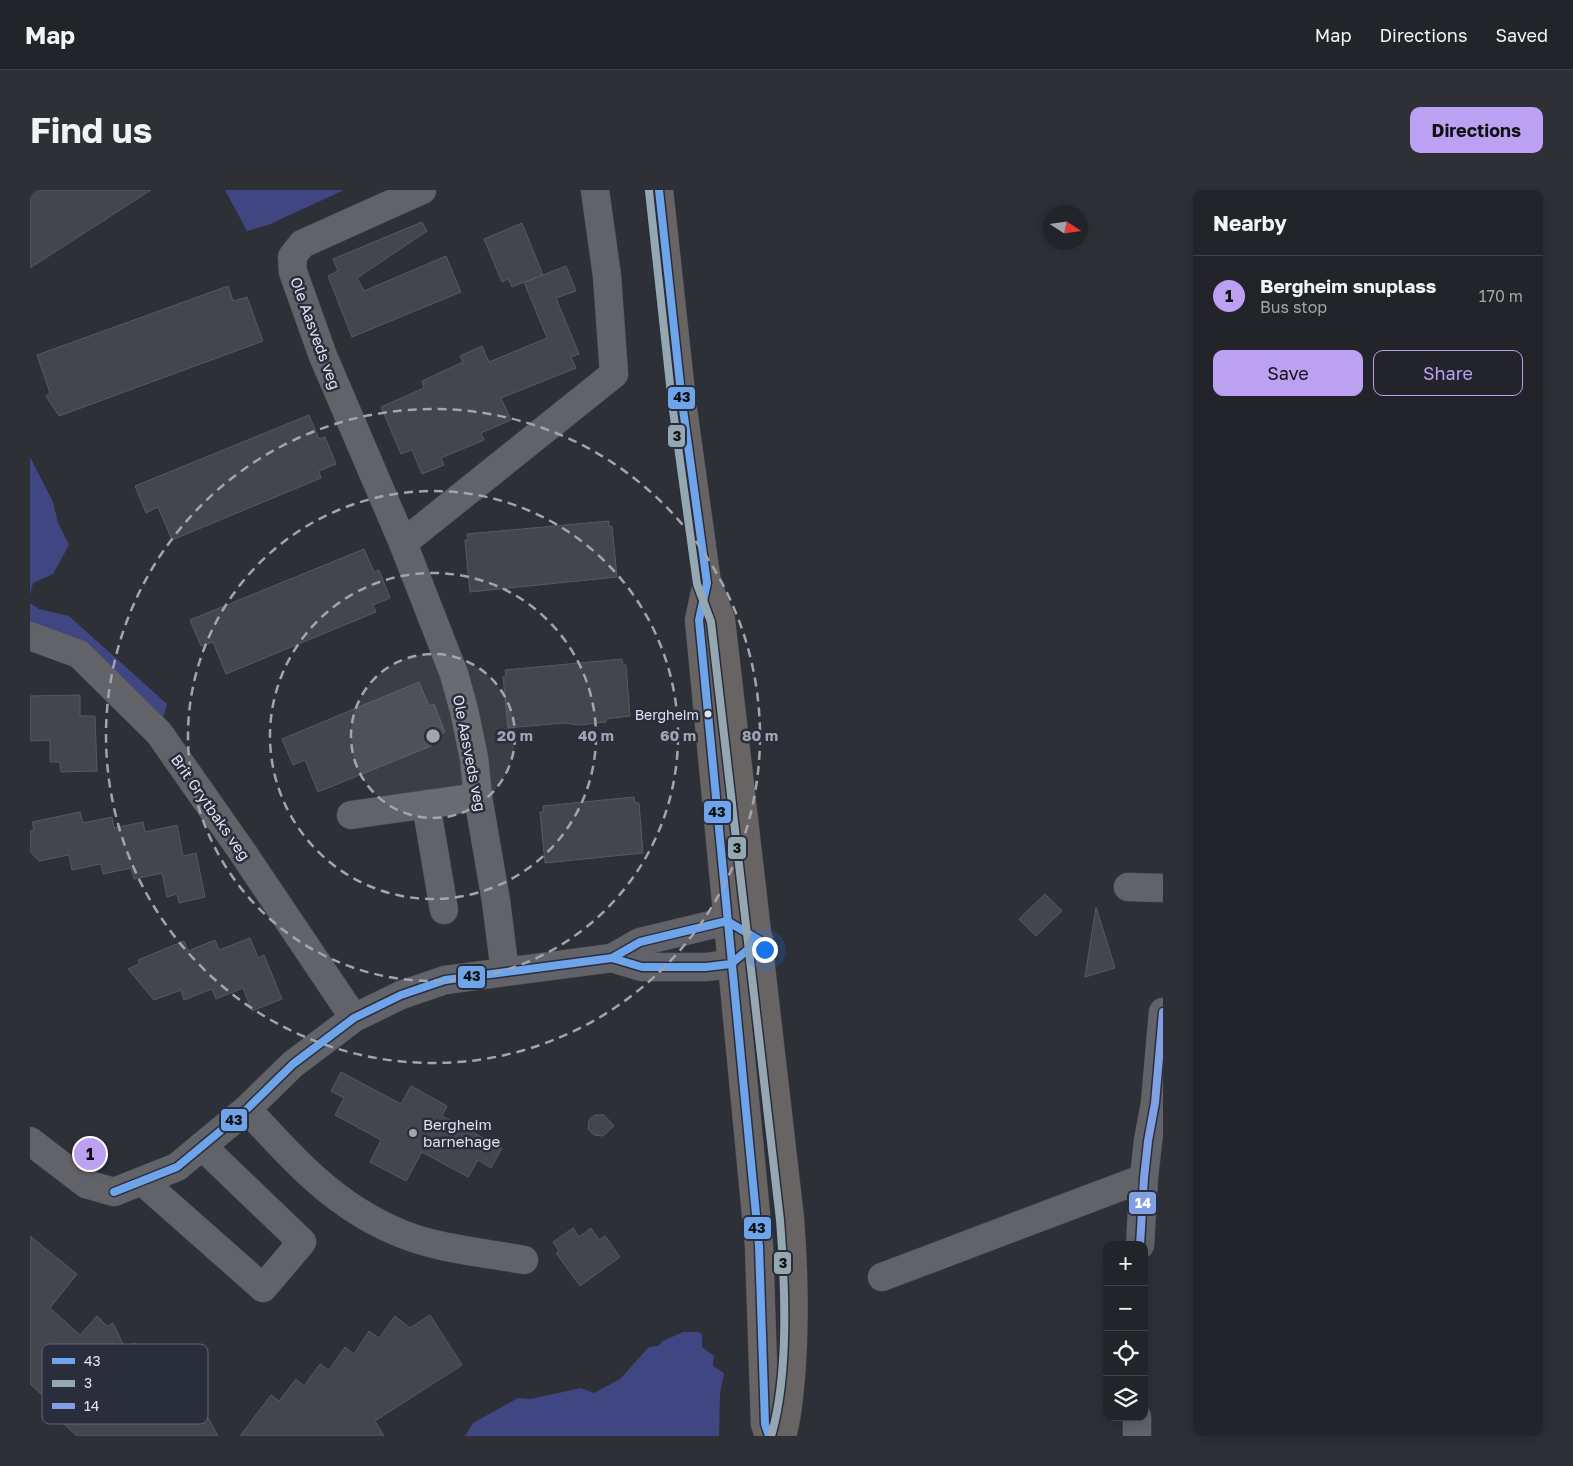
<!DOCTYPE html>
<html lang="en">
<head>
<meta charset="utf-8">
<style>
  :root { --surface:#22242a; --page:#2e3036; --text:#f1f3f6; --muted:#a2a4a8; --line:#3f4147; --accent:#bca0f2 }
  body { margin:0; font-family:"Golos Text",sans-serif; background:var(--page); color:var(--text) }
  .controls { position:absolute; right:15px; bottom:15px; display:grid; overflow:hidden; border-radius:10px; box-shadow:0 2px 12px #0003 }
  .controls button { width:45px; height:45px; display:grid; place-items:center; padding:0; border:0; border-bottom:1px solid var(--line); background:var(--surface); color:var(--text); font:25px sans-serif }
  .compass { position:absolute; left:1013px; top:15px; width:45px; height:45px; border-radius:50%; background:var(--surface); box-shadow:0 2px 12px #0003; rotate:102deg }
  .you { position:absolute; left:734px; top:759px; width:18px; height:18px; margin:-12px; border:4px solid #fff; border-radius:50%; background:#1a73e8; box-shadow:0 0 0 8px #1a73e833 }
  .badge { display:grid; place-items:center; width:32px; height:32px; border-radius:50%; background:var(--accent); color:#111; font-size:16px; font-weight:700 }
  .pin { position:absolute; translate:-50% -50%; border:2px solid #fff; box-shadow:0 1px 5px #0006 }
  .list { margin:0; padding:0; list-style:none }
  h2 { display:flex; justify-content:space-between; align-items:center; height:65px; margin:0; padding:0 20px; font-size:21px }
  h2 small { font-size:16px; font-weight:400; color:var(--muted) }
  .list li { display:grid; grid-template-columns:32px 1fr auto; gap:15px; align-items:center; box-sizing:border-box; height:80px; padding:0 20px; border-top:1px solid var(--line) }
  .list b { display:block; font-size:19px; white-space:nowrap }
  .list p { margin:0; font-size:16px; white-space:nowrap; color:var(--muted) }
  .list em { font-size:16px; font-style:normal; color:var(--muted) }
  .actions { display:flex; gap:10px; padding:15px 20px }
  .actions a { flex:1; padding:11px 0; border:1px solid var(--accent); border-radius:10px; text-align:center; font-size:18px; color:var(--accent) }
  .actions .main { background:var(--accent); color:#111 }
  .icon { flex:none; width:28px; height:28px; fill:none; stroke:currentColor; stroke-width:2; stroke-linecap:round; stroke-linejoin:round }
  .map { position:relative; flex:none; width:1133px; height:1246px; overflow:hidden; border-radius:10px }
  header { display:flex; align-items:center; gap:30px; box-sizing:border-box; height:70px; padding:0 25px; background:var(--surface); border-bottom:1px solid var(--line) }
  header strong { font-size:24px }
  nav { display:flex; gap:28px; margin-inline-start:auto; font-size:18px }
  .intro { display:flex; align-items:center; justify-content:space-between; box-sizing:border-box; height:120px; padding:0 30px }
  h1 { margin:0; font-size:35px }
  .button { padding:12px 22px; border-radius:10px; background:var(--accent); color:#111; font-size:18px; font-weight:700 }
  main { display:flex; gap:30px; padding:0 30px }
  aside { flex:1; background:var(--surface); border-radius:10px; box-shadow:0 2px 12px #0003 }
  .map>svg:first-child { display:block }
</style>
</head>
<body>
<header>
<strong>Map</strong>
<nav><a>Map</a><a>Directions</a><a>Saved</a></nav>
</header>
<div class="intro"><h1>Find us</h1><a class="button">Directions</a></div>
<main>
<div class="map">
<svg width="1133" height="1246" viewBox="0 0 1133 1246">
  <rect width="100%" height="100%" fill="#2e3038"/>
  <path fill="#3f4682" d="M 195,0 L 314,0 L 238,35 L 217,41 Z
    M 0,267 L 23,312 L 28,333 L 39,355 L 23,384 L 3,393 L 0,405 Z
    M 0,413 L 9,419 L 39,426 L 137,514 L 129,543 L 49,464 L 0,446 Z
    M 653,1142 L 668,1142 L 672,1144 L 672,1157 L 684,1166 L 683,1176 L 694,1183 L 690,1203 L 689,1246 L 435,1246 L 443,1233 L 488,1208 L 501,1209 L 551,1198 L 564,1203 L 590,1189 L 619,1157 L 628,1156 L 633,1151 Z"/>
  <path fill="#45464d" stroke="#575960" d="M 0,0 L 121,0 L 0,78 Z
    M 392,32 L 397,41 L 327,88 L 334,101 L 416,66 L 431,102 L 322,147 L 298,86 L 308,81 L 303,69 Z
    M 492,33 L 513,85 L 495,92 L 536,76 L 546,101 L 526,108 L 549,164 L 541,167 L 546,178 L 471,208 L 481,230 L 451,243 L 454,250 L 411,268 L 414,275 L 392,284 L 382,260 L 371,264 L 351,217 L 394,198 L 392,191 L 433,172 L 430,166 L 452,156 L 459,172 L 517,148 L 494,92 L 482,97 L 478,89 L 472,92 L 454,49 Z
    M 198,96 L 203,111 L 217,107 L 233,151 L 29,226 L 16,206 L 20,203 L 7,165 Z
    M 279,225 L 289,249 L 295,247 L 306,274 L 289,281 L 291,288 L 142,350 L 128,317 L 116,323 L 105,296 Z
    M 579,331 L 579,337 L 582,336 L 587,387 L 440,402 L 435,350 L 438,350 L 437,344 Z
    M 334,359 L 344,382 L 349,380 L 360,408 L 343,415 L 346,422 L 196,484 L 183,452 L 171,456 L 160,430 Z
    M 592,469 L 593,475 L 596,475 L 600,526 L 576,529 L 576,532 L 551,535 L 533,533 L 478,538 L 473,487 L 476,486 L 475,480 Z
    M 389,492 L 399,516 L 404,514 L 415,542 L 398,549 L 401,556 L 288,602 L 275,570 L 263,575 L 252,549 Z
    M 50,505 L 50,526 L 65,526 L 67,581 L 31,582 L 30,572 L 20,572 L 20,550 L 0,551 L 0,506 Z
    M 604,607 L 605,613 L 609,613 L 613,663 L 515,673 L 510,622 L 513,622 L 513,616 Z
    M 50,622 L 53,633 L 82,627 L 84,638 L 113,632 L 115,642 L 147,635 L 153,666 L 166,663 L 175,707 L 149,713 L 147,704 L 137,707 L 132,683 L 104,689 L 101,678 L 73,684 L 71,674 L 42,680 L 39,665 L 9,671 L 0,661 L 0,641 L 4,640 L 2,632 Z
    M 1015,704 L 1032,721 L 1006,746 L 989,729 Z
    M 1066,717 L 1085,778 L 1055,787 Z
    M 220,748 L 228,768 L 234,765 L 252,809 L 222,821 L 213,798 L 186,809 L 182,799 L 154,810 L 151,800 L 124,810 L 98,779 L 109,774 L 108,770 L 154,751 L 158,761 L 185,750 L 189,760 Z
    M 311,882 L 371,914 L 381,896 L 417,916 L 412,926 L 472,958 L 461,978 L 448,970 L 438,987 L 392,962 L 376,991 L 340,972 L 351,950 L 305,925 L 314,908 L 301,901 Z
    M 565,925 L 574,925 L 584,936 L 573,946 L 564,945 L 558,939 L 559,930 Z
    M 543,1038 L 549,1047 L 561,1038 L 569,1050 L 575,1046 L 590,1067 L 550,1096 L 526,1063 L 529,1061 L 523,1052 Z
    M 0,1046 L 47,1084 L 20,1118 L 50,1145 L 67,1126 L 77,1136 L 83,1133 L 95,1158 L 105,1153 L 118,1178 L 127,1173 L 140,1198 L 149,1193 L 162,1217 L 170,1213 L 188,1246 L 47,1246 L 13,1215 L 18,1210 L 0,1194 Z
    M 400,1125 L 432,1175 L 345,1231 L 354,1246 L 210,1246 L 241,1205 L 249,1211 L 266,1189 L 274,1196 L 290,1174 L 299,1180 L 315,1157 L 324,1164 L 339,1141 L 349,1148 L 365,1126 L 380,1138 Z"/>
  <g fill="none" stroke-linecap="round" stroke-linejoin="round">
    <g stroke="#4c4d54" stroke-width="29">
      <path id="minor" d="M 392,0 L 272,54 L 262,67 L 263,82 L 293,166 L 373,353 L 424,484 L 434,520 L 444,568 L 448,607 L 466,711 L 475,782
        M 373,353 L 584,184 L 577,86 L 565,0
        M 0,446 L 49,464 L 129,543 L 211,660 L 324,828
        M 396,614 L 414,720
        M 321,625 L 448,607
        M 1098,697 L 1133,698
        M 217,919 C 262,968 302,1014 365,1041 C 405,1059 452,1062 494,1070
        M 0,951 L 56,994 L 84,1002 L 147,977 L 217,919 L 263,874 L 324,828 L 371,805 L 415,790 L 582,768 L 612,777 L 676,777 L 701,774 L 729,750 L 697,731 L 610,752 L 582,768
        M 112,991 L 233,1098 L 272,1052 L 172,956
        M 1110,1055 L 1114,988 L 1118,951 L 1125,913 L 1133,822
        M 852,1087 L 1114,988
        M 1107,1246 L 1107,1227"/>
    </g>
    <g stroke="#4c4d54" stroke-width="29">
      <path id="major" d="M 629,0 L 652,212 L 677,393 L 691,430 L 760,1029 C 764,1081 765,1133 761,1186 C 759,1206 758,1226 752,1246
        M 677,393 L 669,430 L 729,1056 L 735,1234 L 739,1246"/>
    </g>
    <use href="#minor" stroke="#626369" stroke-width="28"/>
    <use href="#major" stroke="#696464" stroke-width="28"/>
    <g stroke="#2a2d3c" stroke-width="11">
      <path id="bus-1" d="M 629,0 L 652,212 L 677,393 L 669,430 L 729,1056 L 735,1234 L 739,1246
        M 697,731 L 729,750 L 701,774 L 676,777 L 612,777 L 582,768 L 610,752 Z
        M 84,1002 L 147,977 L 217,919 L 263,874 L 324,828 L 371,805 L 415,790 L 582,768"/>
    </g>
    <g stroke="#2a2d3c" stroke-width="11">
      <path id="bus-2" d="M 619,1 L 642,213 L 667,394 L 681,432 L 750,1030 C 755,1095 759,1181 742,1243"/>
    </g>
    <g stroke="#2a2d3c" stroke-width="11">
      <path id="bus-3" d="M 1110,1055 L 1114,988 L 1118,951 L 1125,913 L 1133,822"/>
    </g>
    <use href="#bus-1" stroke="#6da4ea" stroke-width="8"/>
    <use href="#bus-2" stroke="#95a8b1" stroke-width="8"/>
    <use href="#bus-3" stroke="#80a0e3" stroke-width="8"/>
  </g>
  <circle cx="403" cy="546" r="82" fill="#a2a4ae" fill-opacity=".12"/>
  <g fill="none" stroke="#a2a4ae" stroke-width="2.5" stroke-dasharray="9 6">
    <circle cx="403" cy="546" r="82"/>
    <circle cx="403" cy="546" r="163"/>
    <circle cx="403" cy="546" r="245"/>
    <circle cx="403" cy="546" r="327"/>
  </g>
  <circle fill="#e0e3ed" stroke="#2a2d3c" stroke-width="2" cx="678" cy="524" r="4.5"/>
  <circle fill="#a2a4ae" stroke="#2a2d3c" stroke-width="2" cx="383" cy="943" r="5"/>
  <g text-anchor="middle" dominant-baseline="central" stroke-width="5" stroke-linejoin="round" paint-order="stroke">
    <g font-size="14" fill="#e0e3ed" stroke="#2a2d3c" text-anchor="end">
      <text x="669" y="524">Bergheim</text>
    </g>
    <g font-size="15" fill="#e0e3ed" stroke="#2a2d3c">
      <text transform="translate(286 143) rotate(70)">Ole Aasveds veg</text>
      <text transform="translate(440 563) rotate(79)">Ole Aasveds veg</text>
      <text transform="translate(181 617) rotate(55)">Brit Grytbaks veg</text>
    </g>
    <g font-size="15" fill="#e0e3ed" stroke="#2a2d3c" text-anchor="start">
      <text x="393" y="934">Bergheim<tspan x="393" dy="17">barnehage</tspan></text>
    </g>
  </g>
  <rect x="12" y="1154" width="166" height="80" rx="8" fill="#2a2d3c" stroke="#616471" stroke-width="1"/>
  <rect x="22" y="1168" width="23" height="6" fill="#6da4ea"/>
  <rect x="22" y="1190" width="23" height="7" fill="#95a8b1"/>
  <rect x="22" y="1213" width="23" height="6" fill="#80a0e3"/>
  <g font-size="14" fill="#e0e3ed">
    <text x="54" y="1176">43</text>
    <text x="54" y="1198">3</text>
    <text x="54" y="1221">14</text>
  </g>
  <circle cx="403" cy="546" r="8" fill="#a2a4ae" stroke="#2a2d3c" stroke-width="2.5"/>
  <g font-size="15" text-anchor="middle" font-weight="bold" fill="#a2a4ae" stroke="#2a2d3c" stroke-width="5" stroke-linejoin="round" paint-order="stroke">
    <text x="485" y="551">20 m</text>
    <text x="566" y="551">40 m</text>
    <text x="648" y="551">60 m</text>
    <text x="730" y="551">80 m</text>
  </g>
  <g stroke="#2a2d3c" stroke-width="2">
    <rect x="637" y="196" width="29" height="24" rx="5" fill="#6da4ea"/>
    <rect x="637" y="234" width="19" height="24" rx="5" fill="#95a8b1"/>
    <rect x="673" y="610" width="29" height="24" rx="5" fill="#6da4ea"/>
    <rect x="697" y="646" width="20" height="24" rx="5" fill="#95a8b1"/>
    <rect x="427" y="775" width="29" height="24" rx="5" fill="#6da4ea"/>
    <rect x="190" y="918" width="28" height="24" rx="5" fill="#6da4ea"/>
    <rect x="1098" y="1001" width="29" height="24" rx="5" fill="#80a0e3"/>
    <rect x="713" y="1026" width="29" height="24" rx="5" fill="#6da4ea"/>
    <rect x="743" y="1061" width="19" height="24" rx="5" fill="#95a8b1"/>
  </g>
  <g font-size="14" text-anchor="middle" font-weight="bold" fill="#fff">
    <text x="1113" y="1018">14</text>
  </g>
  <g font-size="14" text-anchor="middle" font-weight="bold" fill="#111">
    <text x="652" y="212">43</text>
    <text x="647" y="251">3</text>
    <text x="687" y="627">43</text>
    <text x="707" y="663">3</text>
    <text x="442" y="791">43</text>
    <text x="204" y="935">43</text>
    <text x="727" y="1043">43</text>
    <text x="753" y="1078">3</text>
  </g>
</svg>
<div class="controls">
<button>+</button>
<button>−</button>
<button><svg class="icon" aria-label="locate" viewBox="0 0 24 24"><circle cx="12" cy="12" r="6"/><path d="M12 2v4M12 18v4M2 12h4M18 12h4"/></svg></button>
<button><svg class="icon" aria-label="layers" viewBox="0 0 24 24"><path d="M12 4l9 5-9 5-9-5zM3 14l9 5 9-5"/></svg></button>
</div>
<svg class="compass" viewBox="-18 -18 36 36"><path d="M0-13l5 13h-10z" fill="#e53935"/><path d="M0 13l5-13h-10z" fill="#a2a4a8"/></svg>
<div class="you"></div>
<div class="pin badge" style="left:60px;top:964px">1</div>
</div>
<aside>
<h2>Nearby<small></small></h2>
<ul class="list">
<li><span class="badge">1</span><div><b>Bergheim snuplass</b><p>Bus stop</p></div><em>170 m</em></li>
</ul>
<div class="actions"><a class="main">Save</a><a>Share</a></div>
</aside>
</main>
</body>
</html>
